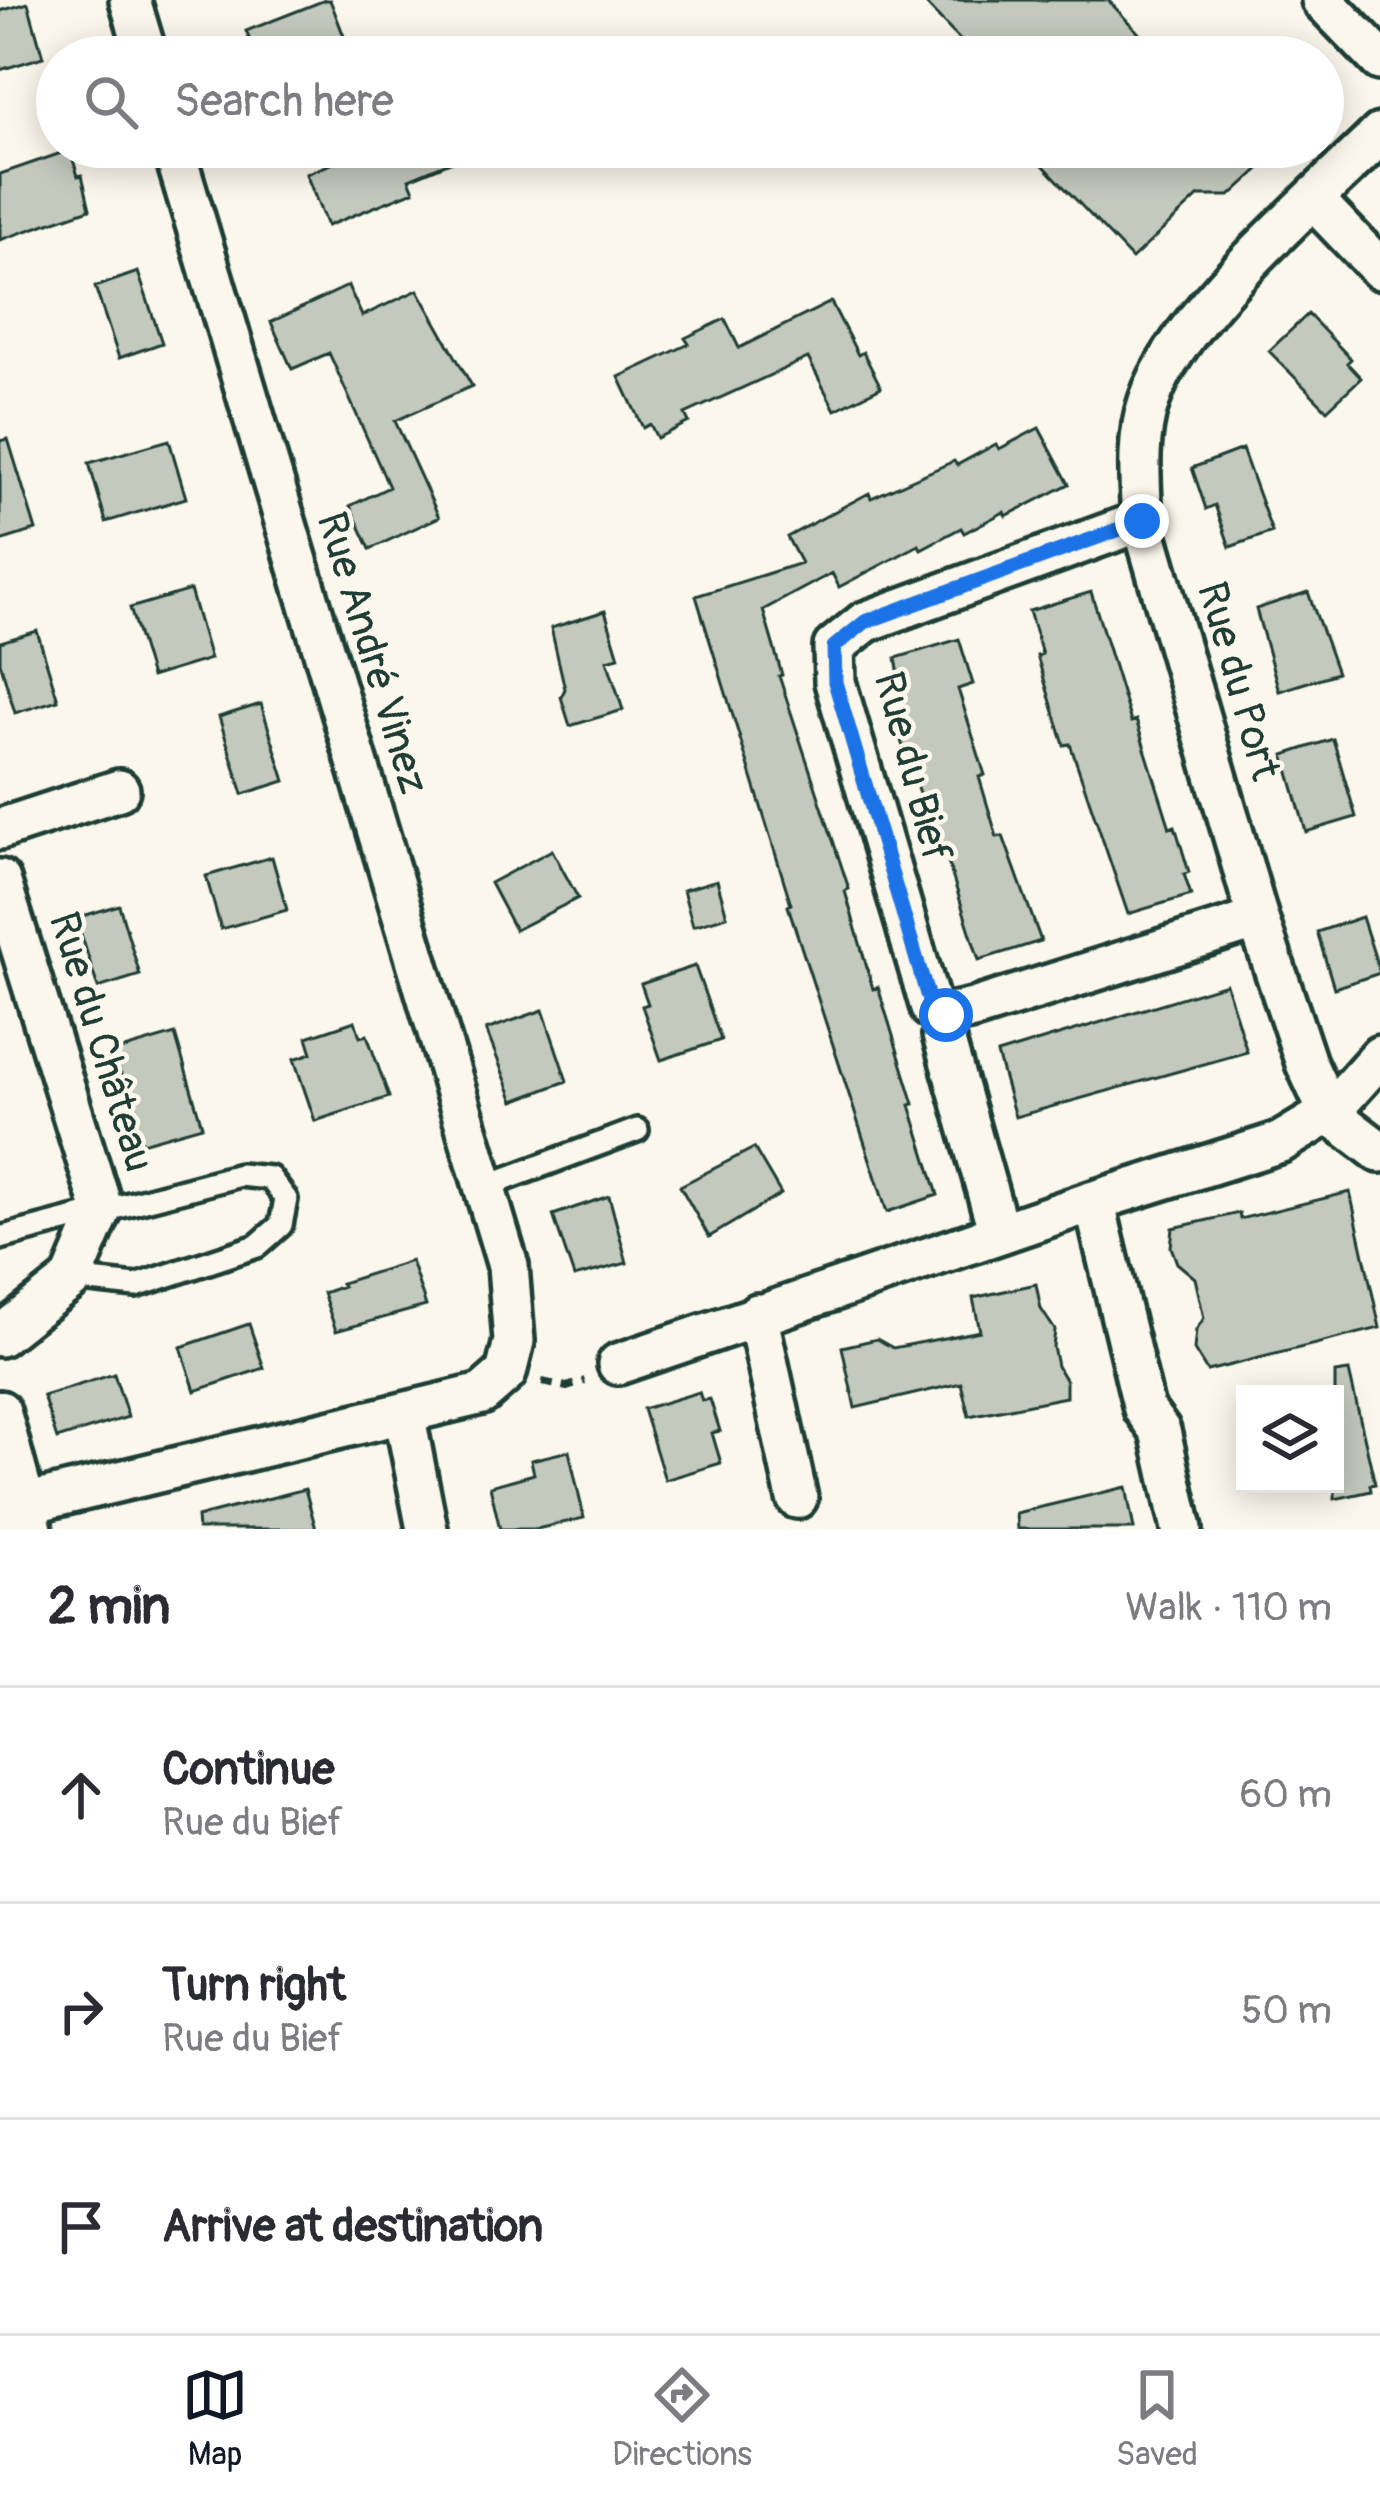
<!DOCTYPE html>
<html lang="en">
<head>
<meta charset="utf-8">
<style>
  :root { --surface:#fff; --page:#f7f7f7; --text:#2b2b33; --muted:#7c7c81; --line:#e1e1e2; --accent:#111827 }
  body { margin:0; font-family:Pangolin,sans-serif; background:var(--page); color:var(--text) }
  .controls { position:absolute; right:36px; bottom:36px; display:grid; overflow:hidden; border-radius:0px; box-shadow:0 6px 30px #0003 }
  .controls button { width:108px; height:108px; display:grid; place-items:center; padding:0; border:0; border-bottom:3px solid var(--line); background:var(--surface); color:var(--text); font:60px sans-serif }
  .stop { position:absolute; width:36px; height:36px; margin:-27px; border:9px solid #1a73e8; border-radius:50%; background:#fff }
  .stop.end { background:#1a73e8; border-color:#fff; box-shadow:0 3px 12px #0008 }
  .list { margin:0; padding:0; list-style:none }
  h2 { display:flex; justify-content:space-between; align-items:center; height:156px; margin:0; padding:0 48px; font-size:51px }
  h2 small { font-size:39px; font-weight:400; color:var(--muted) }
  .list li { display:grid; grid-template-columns:78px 1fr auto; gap:36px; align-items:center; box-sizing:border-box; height:216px; padding:0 48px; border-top:3px solid var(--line) }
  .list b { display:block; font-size:45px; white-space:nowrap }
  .list p { margin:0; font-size:39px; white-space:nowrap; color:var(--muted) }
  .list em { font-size:39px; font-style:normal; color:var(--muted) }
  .icon { flex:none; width:66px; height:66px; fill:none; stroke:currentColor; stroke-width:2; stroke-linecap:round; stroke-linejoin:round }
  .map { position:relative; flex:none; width:1380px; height:1529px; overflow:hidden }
  .search { position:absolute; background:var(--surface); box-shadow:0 6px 30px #0003; left:36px; right:36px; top:36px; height:132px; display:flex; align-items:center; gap:30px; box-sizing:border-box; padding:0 42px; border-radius:66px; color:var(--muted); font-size:45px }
  .sheet { height:804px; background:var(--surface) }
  nav { display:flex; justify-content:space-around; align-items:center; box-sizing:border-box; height:168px; border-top:3px solid var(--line); background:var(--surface); font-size:33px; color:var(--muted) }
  nav a { display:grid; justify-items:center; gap:6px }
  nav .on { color:var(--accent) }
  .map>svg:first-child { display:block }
</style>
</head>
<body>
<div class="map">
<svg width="1380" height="1529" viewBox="0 0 1380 1529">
  <rect width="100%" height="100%" fill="#fbf7ec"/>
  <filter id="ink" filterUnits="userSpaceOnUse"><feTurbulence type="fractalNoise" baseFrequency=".00833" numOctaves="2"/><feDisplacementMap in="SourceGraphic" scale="24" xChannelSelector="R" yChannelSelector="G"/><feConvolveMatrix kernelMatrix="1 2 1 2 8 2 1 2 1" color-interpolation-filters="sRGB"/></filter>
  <g filter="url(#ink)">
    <path fill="#c4c9be" stroke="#1f3d34" stroke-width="3" d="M 325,0 L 330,0 L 352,57 L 257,57 L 246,31 Z
      M 922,0 L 1108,0 L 1161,57 L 976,57 Z
      M 28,3 L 43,57 L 0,70 L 0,11 Z
      M 373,147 L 484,147 L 484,148 L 409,179 L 414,191 L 327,226 L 306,174 Z
      M 1026,147 L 1283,147 L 1230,196 L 1199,196 L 1132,259 Z
      M 70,150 L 78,176 L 82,175 L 90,209 L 0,240 L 0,174 Z
      M 138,272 L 162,343 L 119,358 L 95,287 Z
      M 348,286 L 362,316 L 418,290 L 472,386 L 395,421 L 439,517 L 370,549 L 350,506 L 389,487 L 329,353 L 292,369 L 271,322 Z
      M 831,302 L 858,355 L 863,352 L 881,387 L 835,410 L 808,358 L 685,414 L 689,422 L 657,438 L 650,424 L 643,428 L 619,377 L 689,344 L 685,338 L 725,319 L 739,348 Z
      M 1308,314 L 1351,359 L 1347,363 L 1361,378 L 1327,410 L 1269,351 Z
      M 1039,428 L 1069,484 L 1006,516 L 1004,512 L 964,533 L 961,528 L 921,549 L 919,545 L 839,587 L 832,573 L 763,610 L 782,675 L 779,676 L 849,889 L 845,891 L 873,989 L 878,987 L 914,1104 L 910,1105 L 938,1195 L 887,1212 L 788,906 L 791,904 L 696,596 L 801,563 L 787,537 L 869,493 L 871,498 L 954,461 L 957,465 L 996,444 L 999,449 Z
      M 8,439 L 36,530 L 0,541 L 0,441 Z
      M 169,440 L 186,498 L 106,522 L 89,463 Z
      M 1242,449 L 1272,532 L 1230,547 L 1215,505 L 1206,509 L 1192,468 Z
      M 190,590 L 210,659 L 151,677 L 130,608 Z
      M 1091,592 L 1131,722 L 1136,720 L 1170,828 L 1175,826 L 1189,872 L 1184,874 L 1191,895 L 1128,914 L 1070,744 L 1064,745 L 1037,656 L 1042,654 L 1029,611 Z
      M 1308,592 L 1337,673 L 1279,691 L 1256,609 Z
      M 605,611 L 619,657 L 607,660 L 623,710 L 570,726 L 561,697 L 565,689 L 551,628 Z
      M 37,631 L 58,700 L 15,713 L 0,662 L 0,642 Z
      M 959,639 L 973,684 L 958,689 L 985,775 L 979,777 L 997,837 L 1003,836 L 1041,941 L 979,960 L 946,856 L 941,857 L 897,729 L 903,727 L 896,706 L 904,703 L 896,658 Z
      M 261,704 L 285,781 L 243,794 L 219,717 Z
      M 1333,739 L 1356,817 L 1306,832 L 1284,755 Z
      M 552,850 L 578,898 L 515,930 L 490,883 Z
      M 272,857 L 287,910 L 221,929 L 206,876 Z
      M 717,880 L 727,916 L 693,926 L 683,890 Z
      M 119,905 L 140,975 L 98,988 L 76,918 Z
      M 1362,917 L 1380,973 L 1334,988 L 1317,932 Z
      M 695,966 L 721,1040 L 661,1060 L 642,1006 L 648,1004 L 641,984 Z
      M 1226,984 L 1247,1052 L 1015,1117 L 997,1054 Z
      M 543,1010 L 567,1081 L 514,1101 L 486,1030 Z
      M 355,1021 L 360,1037 L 367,1035 L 389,1097 L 315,1121 L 294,1059 L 312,1053 L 307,1037 Z
      M 175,1034 L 202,1126 L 142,1143 L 114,1052 Z
      M 754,1148 L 781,1194 L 709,1237 L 680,1186 Z
      M 1350,1192 L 1380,1328 L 1207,1371 L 1194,1350 L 1196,1330 L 1204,1318 L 1195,1278 L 1177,1263 L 1171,1247 L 1173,1228 L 1239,1213 L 1240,1219 Z
      M 609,1196 L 627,1263 L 574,1277 L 553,1215 Z
      M 411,1261 L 426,1306 L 336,1331 L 323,1293 L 343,1286 L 341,1283 Z
      M 1036,1284 L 1041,1309 L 1055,1330 L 1053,1347 L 1057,1366 L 1066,1381 L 1066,1397 L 969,1416 L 961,1383 L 855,1408 L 842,1347 L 877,1339 L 893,1348 L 980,1331 L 973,1298 Z
      M 249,1324 L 264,1368 L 195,1391 L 181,1347 Z
      M 1349,1371 L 1375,1484 L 1370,1485 L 1371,1491 L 1335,1499 L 1335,1373 Z
      M 114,1374 L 128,1417 L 57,1439 L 43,1396 Z
      M 699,1392 L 702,1401 L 710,1399 L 720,1431 L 712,1433 L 721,1463 L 665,1480 L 643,1409 Z
      M 569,1451 L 584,1518 L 537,1529 L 500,1529 L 490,1486 L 534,1474 L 531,1460 Z
      M 1126,1487 L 1134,1529 L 1017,1529 L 1016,1513 Z
      M 305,1489 L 316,1529 L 198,1529 L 197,1517 Z"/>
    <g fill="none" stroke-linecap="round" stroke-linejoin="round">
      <g stroke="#1f3d34" stroke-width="30">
        <path id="service" d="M 484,1187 L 637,1130
          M 0,1238 L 240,1175 L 270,1178 L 286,1199 L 281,1225 L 257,1246 L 136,1286 L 72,1279"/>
      </g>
      <g stroke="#1f3d34" stroke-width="48">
        <path id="minor" d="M 130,0 L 147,57
          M 1322,0 L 1380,60
          M 1380,134 C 1314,200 1177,315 1149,401 C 1136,438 1140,482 1142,521 L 1258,919 L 1306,1063 L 1329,1113 L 1380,1152
          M 1314,200 L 1380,269
          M 1142,521 L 865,622 L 834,647 L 835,682 L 931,1008 L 946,1015 L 973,1009 L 1258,919
          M 0,829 L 119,790
          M 0,880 L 102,1208 L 72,1279 L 0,1336
          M 946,1015 L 943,1035 L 999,1233
          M 1094,1201 L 1144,1409 L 1160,1431 L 1182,1529
          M 757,1314 L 797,1498
          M 618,1364 L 1094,1201 L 1281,1142 L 1329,1113 L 1380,1056
          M 0,1411 L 32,1529
          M 404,1413 L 427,1529
          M 0,1510 L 482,1394 L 506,1373 L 514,1341 L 508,1266 L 173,147"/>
      </g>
      <path stroke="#1f3d34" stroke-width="8" stroke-dasharray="12 9" stroke-linecap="butt" d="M 542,1382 L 567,1387 L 585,1381"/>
      <use href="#service" stroke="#fbf7ec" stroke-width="21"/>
      <use href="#minor" stroke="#fbf7ec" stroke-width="39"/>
    </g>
  </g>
  <g fill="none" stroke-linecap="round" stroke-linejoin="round" filter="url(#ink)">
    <path stroke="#1a73e8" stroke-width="15" d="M 946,1015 L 931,1008 L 835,682 L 834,647 L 865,622 L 1142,521"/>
  </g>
  <g text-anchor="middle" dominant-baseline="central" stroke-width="9" stroke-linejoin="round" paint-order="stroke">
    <g font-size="42" fill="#1f3d34" stroke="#fbf7ec">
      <text transform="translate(372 653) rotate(73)">Rue André Vinez</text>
      <text transform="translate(1238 681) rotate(74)">Rue du Port</text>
      <text transform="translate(912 767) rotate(75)">Rue du Bief</text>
      <text transform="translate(101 1042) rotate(73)">Rue du Château</text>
    </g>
  </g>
</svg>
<div class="controls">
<button><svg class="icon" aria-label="layers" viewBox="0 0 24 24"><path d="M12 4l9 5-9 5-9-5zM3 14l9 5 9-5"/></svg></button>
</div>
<div class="stop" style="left:946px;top:1015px"></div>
<div class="stop end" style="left:1142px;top:521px"></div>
<div class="search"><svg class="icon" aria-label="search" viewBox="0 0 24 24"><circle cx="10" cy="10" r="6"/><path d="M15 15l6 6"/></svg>Search here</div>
</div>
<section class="sheet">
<h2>2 min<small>Walk · 110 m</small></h2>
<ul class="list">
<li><svg class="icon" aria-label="ahead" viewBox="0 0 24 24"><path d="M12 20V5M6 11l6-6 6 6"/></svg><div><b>Continue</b><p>Rue du Bief</p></div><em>60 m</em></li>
<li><svg class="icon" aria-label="right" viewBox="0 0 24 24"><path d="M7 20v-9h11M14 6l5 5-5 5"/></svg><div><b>Turn right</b><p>Rue du Bief</p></div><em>50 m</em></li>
<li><svg class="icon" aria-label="arrive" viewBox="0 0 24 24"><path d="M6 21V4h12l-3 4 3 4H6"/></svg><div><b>Arrive at destination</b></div></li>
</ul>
</section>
<nav>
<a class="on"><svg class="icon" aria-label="map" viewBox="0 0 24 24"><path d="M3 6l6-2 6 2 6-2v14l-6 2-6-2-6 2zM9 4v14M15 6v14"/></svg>Map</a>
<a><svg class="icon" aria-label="directions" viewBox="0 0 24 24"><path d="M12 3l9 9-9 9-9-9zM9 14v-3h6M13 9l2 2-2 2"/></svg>Directions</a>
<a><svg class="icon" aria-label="saved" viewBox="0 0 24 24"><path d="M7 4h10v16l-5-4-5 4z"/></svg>Saved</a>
</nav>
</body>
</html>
